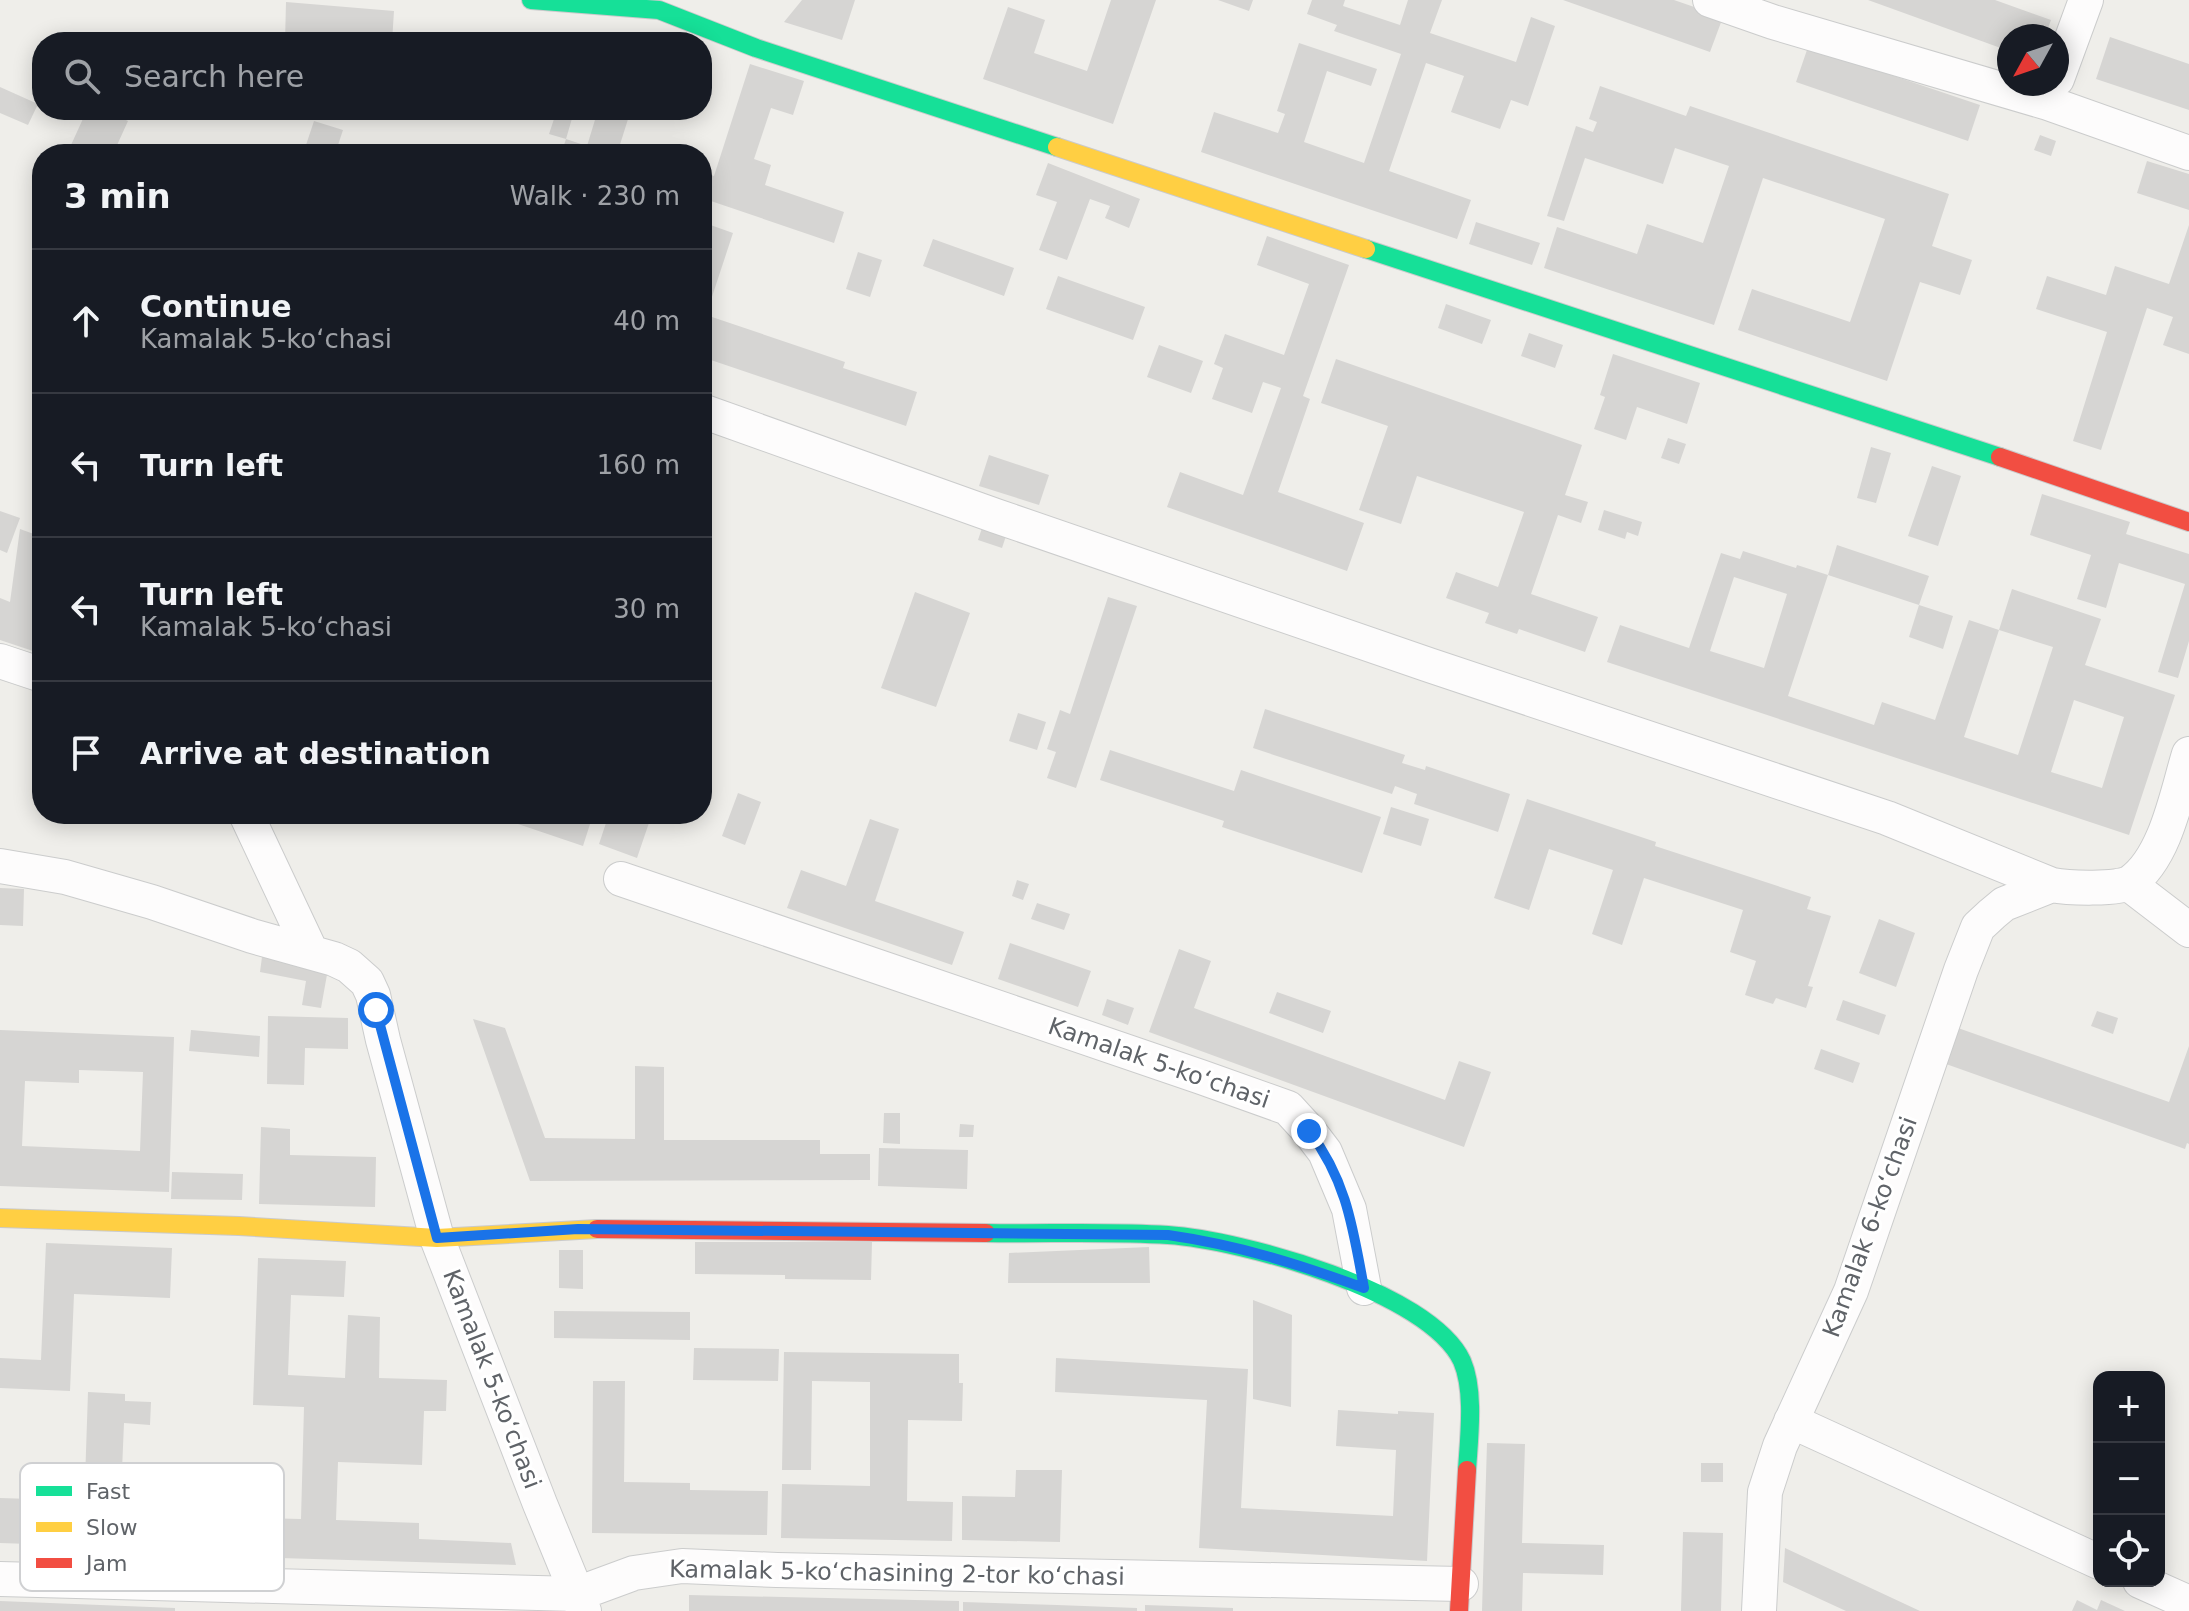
<!DOCTYPE html>
<html lang="en">
<head>
<meta charset="utf-8">
<style>
  :root { --surface:#171b24; --page:#20242c; --text:#f1f3f6; --muted:#9ea1a6; --line:#363941 }
  body { margin:0; font-family:"DejaVu Sans",sans-serif; background:var(--page); color:var(--text) }
  .controls { position:absolute; right:24px; bottom:24px; display:grid; overflow:hidden; border-radius:16px; box-shadow:0 4px 20px #0003 }
  .controls button { width:72px; height:72px; display:grid; place-items:center; padding:0; border:0; border-bottom:2px solid var(--line); background:var(--surface); color:var(--text); font:40px sans-serif }
  .compass { position:absolute; left:1997px; top:24px; width:72px; height:72px; border-radius:50%; background:var(--surface); box-shadow:0 4px 20px #0003; rotate:230deg }
  .stop { position:absolute; width:24px; height:24px; margin:-18px; border:6px solid #1a73e8; border-radius:50%; background:#fff }
  .stop.end { background:#1a73e8; border-color:#fff; box-shadow:0 2px 8px #0008 }
  .list { margin:0; padding:0; list-style:none }
  h2 { display:flex; justify-content:space-between; align-items:center; height:104px; margin:0; padding:0 32px; font-size:34px }
  h2 small { font-size:26px; font-weight:400; color:var(--muted) }
  .list li { display:grid; grid-template-columns:52px 1fr auto; gap:24px; align-items:center; box-sizing:border-box; height:144px; padding:0 32px; border-top:2px solid var(--line) }
  .list b { display:block; font-size:30px; white-space:nowrap }
  .list p { margin:0; font-size:26px; white-space:nowrap; color:var(--muted) }
  .list em { font-size:26px; font-style:normal; color:var(--muted) }
  .icon { flex:none; width:44px; height:44px; fill:none; stroke:currentColor; stroke-width:2; stroke-linecap:round; stroke-linejoin:round }
  .map { position:relative; flex:none; width:2189px; height:1611px; overflow:hidden }
  .search { position:absolute; background:var(--surface); box-shadow:0 4px 20px #0003; left:32px; top:32px; width:680px; height:88px; display:flex; align-items:center; gap:20px; box-sizing:border-box; padding:0 28px; border-radius:32px; color:var(--muted); font-size:30px }
  .panel { position:absolute; background:var(--surface); box-shadow:0 4px 20px #0003; left:32px; top:144px; width:680px; height:680px; border-radius:32px }
  .map>svg:first-child { display:block }
</style>
</head>
<body>
<div class="map">
<svg width="2189" height="1611" viewBox="0 0 2189 1611">
  <rect width="100%" height="100%" fill="#efeeea"/>
  <path fill="#d6d5d3" fill-rule="evenodd" d="M 802,0 L 855,0 L 842,40 L 784,22 Z
    M 1111,0 L 1156,0 L 1113,124 L 983,79 L 1008,7 L 1045,20 L 1034,53 L 1087,71 Z
    M 1218,0 L 1253,0 L 1249,11 Z
    M 1312,0 L 1345,0 L 1343,6 L 1400,25 L 1408,0 L 1442,0 L 1430,33 L 1516,62 L 1531,17 L 1555,26 L 1528,106 L 1511,100 L 1500,129 L 1451,112 L 1464,76 L 1426,63 L 1389,171 L 1471,200 L 1457,239 L 1201,152 L 1214,112 L 1278,133 L 1285,114 L 1277,111 L 1299,43 L 1377,69 L 1371,86 L 1327,71 L 1304,142 L 1364,163 L 1401,54 L 1334,31 L 1337,25 L 1307,14 Z
    M 1563,0 L 1674,0 L 1723,17 L 1710,52 Z
    M 1868,0 L 1995,0 L 2051,20 L 2045,36 L 2009,36 L 2009,51 Z
    M 286,2 L 394,11 L 392,42 L 285,42 Z
    M 2110,37 L 2189,64 L 2189,110 L 2096,79 Z
    M 1808,47 L 1980,105 L 1968,141 L 1796,82 Z
    M 750,64 L 804,81 L 793,115 L 771,108 L 754,159 L 771,165 L 765,185 L 844,212 L 834,243 L 705,199 L 702,208 L 702,172 L 714,176 Z
    M 1600,86 L 1686,116 L 1690,106 L 1949,194 L 1932,246 L 1972,260 L 1960,295 L 1920,282 L 1887,381 L 1738,330 L 1752,289 L 1850,322 L 1885,219 L 1763,178 L 1714,325 L 1544,268 L 1557,227 L 1637,254 L 1647,224 L 1703,243 L 1729,166 L 1675,148 L 1663,184 L 1585,158 L 1564,221 L 1547,216 L 1576,126 L 1593,132 L 1597,122 L 1589,119 Z
    M 0,87 L 38,104 L 28,125 L 0,113 Z
    M 87,110 L 105,110 L 128,121 L 113,154 L 91,154 L 71,145 Z
    M 557,110 L 573,115 L 566,139 L 549,134 Z
    M 598,110 L 610,110 L 629,116 L 617,154 L 561,154 L 566,139 L 587,146 Z
    M 314,121 L 343,130 L 335,154 L 303,154 Z
    M 2040,135 L 2056,141 L 2051,156 L 2034,150 Z
    M 2147,161 L 2189,174 L 2189,210 L 2137,193 Z
    M 1048,163 L 1140,199 L 1129,228 L 1105,218 L 1110,206 L 1090,199 L 1067,260 L 1039,250 L 1057,202 L 1036,195 Z
    M 702,222 L 733,233 L 706,315 L 845,362 L 843,368 L 917,392 L 906,426 L 702,357 Z
    M 1476,222 L 1540,243 L 1532,265 L 1469,244 Z
    M 2189,225 L 2189,354 L 2163,345 L 2173,317 L 2147,308 L 2101,450 L 2073,441 L 2107,332 L 2036,309 L 2047,276 L 2106,295 L 2115,266 L 2169,284 Z
    M 1267,236 L 1349,265 L 1303,396 L 1310,399 L 1278,492 L 1364,523 L 1347,571 L 1167,507 L 1180,472 L 1243,495 L 1281,388 L 1263,382 L 1252,413 L 1212,399 L 1223,368 L 1214,364 L 1225,334 L 1284,355 L 1309,284 L 1257,265 Z
    M 933,239 L 1014,268 L 1004,296 L 923,266 Z
    M 858,252 L 882,260 L 870,297 L 846,289 Z
    M 1058,276 L 1145,307 L 1133,340 L 1046,309 Z
    M 1446,304 L 1491,320 L 1482,344 L 1438,328 Z
    M 1529,333 L 1563,345 L 1555,368 L 1521,356 Z
    M 1159,345 L 1203,361 L 1191,393 L 1147,377 Z
    M 1613,354 L 1700,383 L 1687,424 L 1637,407 L 1626,440 L 1594,429 L 1605,397 L 1600,395 Z
    M 1336,359 L 1582,445 L 1565,495 L 1588,502 L 1581,523 L 1558,515 L 1531,594 L 1598,617 L 1585,652 L 1519,629 L 1517,634 L 1485,623 L 1489,613 L 1446,598 L 1456,572 L 1498,587 L 1524,512 L 1417,476 L 1401,524 L 1359,510 L 1388,426 L 1321,403 Z
    M 1668,438 L 1686,444 L 1679,464 L 1661,458 Z
    M 1871,447 L 1891,453 L 1876,503 L 1857,498 Z
    M 989,455 L 1049,475 L 1039,505 L 979,486 Z
    M 1932,466 L 1961,476 L 1938,546 L 1908,536 Z
    M 2042,494 L 2130,522 L 2126,534 L 2189,554 L 2189,641 L 2178,678 L 2158,672 L 2185,584 L 2119,563 L 2106,608 L 2077,599 L 2091,555 L 2030,535 Z
    M 1604,510 L 1642,522 L 1638,536 L 1627,532 L 1625,539 L 1598,530 Z
    M 0,511 L 20,518 L 7,553 L 0,550 Z
    M 983,525 L 1007,533 L 1002,548 L 978,540 Z
    M 20,529 L 42,537 L 42,654 L 0,640 L 0,598 L 10,602 Z
    M 1837,545 L 1929,576 L 1919,605 L 1828,575 Z
    M 1743,551 L 1796,568 L 1797,565 L 1828,575 L 1788,696 L 1874,725 L 1882,702 L 1935,720 L 1969,620 L 1999,630 L 1964,737 L 2018,755 L 2053,647 L 1999,630 L 2012,589 L 2101,619 L 2085,665 L 2175,695 L 2129,835 L 1607,662 L 1620,625 L 1689,648 L 1721,553 L 1740,559 ZM 1734,577 L 1787,594 L 1764,668 L 1710,651 ZM 2074,700 L 2124,717 L 2102,788 L 2051,772 Z
    M 915,592 L 970,613 L 936,707 L 881,688 Z
    M 1108,597 L 1137,606 L 1076,788 L 1047,778 L 1056,752 L 1047,749 L 1060,710 L 1070,714 Z
    M 1919,605 L 1953,616 L 1943,649 L 1909,637 Z
    M 1265,709 L 1405,755 L 1402,763 L 1425,770 L 1426,766 L 1510,794 L 1498,832 L 1414,804 L 1417,794 L 1395,786 L 1392,794 L 1253,748 Z
    M 1018,713 L 1046,722 L 1037,750 L 1009,741 Z
    M 1110,750 L 1234,791 L 1241,770 L 1381,817 L 1362,873 L 1222,827 L 1224,821 L 1100,780 Z
    M 738,793 L 761,802 L 745,845 L 722,836 Z
    M 1527,799 L 1656,842 L 1655,846 L 1811,897 L 1807,909 L 1831,916 L 1808,986 L 1813,987 L 1806,1008 L 1776,998 L 1773,1004 L 1745,995 L 1756,961 L 1730,952 L 1743,910 L 1644,878 L 1622,945 L 1592,934 L 1613,870 L 1549,849 L 1529,910 L 1494,898 Z
    M 1391,807 L 1429,819 L 1421,846 L 1383,834 Z
    M 521,814 L 570,814 L 591,821 L 583,846 L 518,824 Z
    M 609,814 L 652,814 L 637,858 L 599,844 Z
    M 870,819 L 899,829 L 875,901 L 964,932 L 952,965 L 787,908 L 801,870 L 846,886 Z
    M 1017,880 L 1029,884 L 1023,900 L 1012,896 Z
    M 0,888 L 24,889 L 23,926 L 0,925 Z
    M 1037,903 L 1070,914 L 1064,930 L 1031,919 Z
    M 1879,919 L 1915,933 L 1896,987 L 1859,973 Z
    M 1010,943 L 1091,971 L 1078,1007 L 998,979 Z
    M 1179,949 L 1211,961 L 1194,1008 L 1445,1100 L 1459,1061 L 1491,1072 L 1464,1147 L 1149,1032 Z
    M 262,957 L 328,969 L 321,1008 L 302,1005 L 306,981 L 260,972 Z
    M 1277,992 L 1331,1011 L 1323,1033 L 1269,1013 Z
    M 1107,999 L 1134,1008 L 1128,1025 L 1102,1015 Z
    M 1843,1000 L 1886,1015 L 1879,1035 L 1836,1020 Z
    M 2097,1011 L 2118,1018 L 2113,1034 L 2091,1026 Z
    M 268,1016 L 348,1018 L 348,1049 L 305,1048 L 304,1085 L 267,1084 Z
    M 473,1019 L 505,1028 L 545,1138 L 635,1139 L 635,1066 L 664,1067 L 664,1140 L 820,1140 L 820,1154 L 870,1154 L 870,1180 L 530,1181 Z
    M 1958,1028 L 2169,1102 L 2189,1046 L 2189,1144 L 2187,1143 L 2185,1149 L 1946,1064 Z
    M 0,1030 L 174,1037 L 169,1192 L 0,1186 ZM 79,1070 L 143,1072 L 140,1151 L 22,1146 L 25,1081 L 79,1083 Z
    M 191,1030 L 260,1036 L 259,1057 L 189,1051 Z
    M 1821,1049 L 1860,1063 L 1853,1083 L 1814,1069 Z
    M 884,1113 L 900,1113 L 900,1144 L 883,1143 Z
    M 960,1124 L 974,1125 L 973,1137 L 959,1137 Z
    M 261,1127 L 290,1129 L 290,1155 L 376,1157 L 375,1207 L 259,1204 Z
    M 879,1148 L 968,1150 L 967,1189 L 878,1186 Z
    M 172,1172 L 243,1174 L 242,1200 L 171,1199 Z
    M 695,1242 L 872,1242 L 871,1280 L 785,1279 L 785,1275 L 695,1274 Z
    M 46,1243 L 172,1248 L 170,1298 L 74,1294 L 70,1391 L 0,1388 L 0,1358 L 41,1360 Z
    M 1149,1247 L 1150,1283 L 1008,1283 L 1009,1253 Z
    M 559,1250 L 583,1250 L 583,1289 L 559,1288 Z
    M 258,1258 L 346,1261 L 344,1297 L 291,1295 L 288,1375 L 345,1378 L 348,1315 L 380,1317 L 379,1378 L 447,1380 L 446,1411 L 424,1411 L 422,1465 L 338,1462 L 336,1520 L 419,1523 L 419,1539 L 511,1543 L 516,1565 L 143,1554 L 144,1511 L 172,1512 L 172,1525 L 260,1528 L 260,1518 L 301,1519 L 304,1407 L 253,1405 Z
    M 1253,1300 L 1292,1315 L 1291,1407 L 1253,1399 Z
    M 554,1311 L 690,1312 L 690,1340 L 554,1338 Z
    M 694,1348 L 779,1349 L 778,1381 L 693,1380 Z
    M 784,1352 L 959,1354 L 959,1383 L 963,1383 L 962,1421 L 908,1420 L 907,1501 L 953,1502 L 952,1541 L 781,1538 L 782,1484 L 870,1486 L 870,1382 L 812,1381 L 811,1470 L 782,1470 Z
    M 1056,1358 L 1248,1369 L 1241,1508 L 1393,1516 L 1396,1450 L 1336,1446 L 1338,1410 L 1398,1414 L 1398,1411 L 1434,1413 L 1427,1561 L 1199,1548 L 1207,1400 L 1055,1392 Z
    M 593,1381 L 625,1381 L 624,1482 L 690,1483 L 690,1490 L 768,1491 L 767,1535 L 592,1533 Z
    M 88,1392 L 125,1394 L 125,1401 L 151,1402 L 150,1425 L 124,1423 L 119,1541 L 83,1540 Z
    M 1487,1443 L 1525,1444 L 1522,1543 L 1604,1545 L 1603,1575 L 1523,1573 L 1522,1611 L 1482,1611 Z
    M 1701,1463 L 1723,1463 L 1723,1482 L 1701,1482 Z
    M 1016,1470 L 1062,1470 L 1060,1542 L 962,1540 L 962,1496 L 1015,1497 Z
    M 0,1498 L 32,1499 L 30,1544 L 0,1543 Z
    M 1683,1532 L 1723,1533 L 1721,1611 L 1681,1611 Z
    M 1785,1548 L 1920,1611 L 1846,1611 L 1783,1582 Z
    M 689,1595 L 959,1601 L 959,1611 L 689,1611 Z
    M 2077,1600 L 2097,1610 L 2101,1600 L 2125,1611 L 2072,1611 Z
    M 0,1601 L 175,1608 L 175,1611 L 0,1611 Z
    M 963,1602 L 1057,1605 L 1137,1608 L 1137,1611 L 963,1611 Z
    M 1145,1605 L 1233,1608 L 1233,1611 L 1145,1611 Z"/>
  <g fill="none" stroke-linecap="round" stroke-linejoin="round">
    <g stroke="#cbcccc" stroke-width="36">
      <path id="street" d="M 1710,0 L 1773,22 L 2048,103 L 2189,153
        M 2057,79 L 2086,0
        M 702,411 L 996,516 L 1429,665 L 1887,818 L 2052,885 C 2067,888 2119,890 2131,882 C 2166,857 2177,793 2189,754
        M 0,661 L 42,675
        M 246,814 L 311,952
        M 0,866 L 65,877 L 152,902 L 252,936 L 334,959 L 349,966 L 367,982 L 373,995 L 383,1040 L 437,1238 L 540,1504 L 584,1611
        M 621,879 L 1201,1077 L 1288,1108 L 1309,1131 L 1325,1152 L 1349,1209 L 1364,1288
        M 2129,884 L 2189,930
        M 1791,1421 L 2099,1562
        M 0,1579 L 577,1594 L 634,1573 L 682,1566 L 777,1570 L 1461,1584
        M 2140,1581 L 2189,1603
        M 1759,1611 L 1765,1492 L 1780,1446 L 1851,1291 L 1961,970 L 1978,927 L 1992,914 L 2004,904 L 2052,885"/>
    </g>
    <g stroke="#cacacb" stroke-width="20">
      <path id="fast" d="M 531,0 L 659,10 L 756,48 L 1057,147
        M 1366,249 L 2000,457
        M 986,1233 C 1047,1234 1108,1231 1168,1235 C 1241,1240 1429,1291 1462,1361 C 1475,1391 1469,1438 1467,1470"/>
    </g>
    <g stroke="#cacacb" stroke-width="20">
      <path id="slow" d="M 1057,147 L 1366,249
        M 0,1218 L 239,1226 L 437,1238 L 597,1229"/>
    </g>
    <g stroke="#cacacb" stroke-width="20">
      <path id="jam" d="M 2000,457 L 2189,522
        M 597,1229 L 986,1233
        M 1459,1611 L 1467,1470"/>
    </g>
    <use href="#street" stroke="#fdfcfc" stroke-width="34"/>
    <use href="#fast" stroke="#16e098" stroke-width="18"/>
    <use href="#slow" stroke="#ffcf43" stroke-width="18"/>
    <use href="#jam" stroke="#f24e42" stroke-width="18"/>
  </g>
  <g fill="none" stroke-linecap="round" stroke-linejoin="round">
    <path stroke="#1a73e8" stroke-width="10" d="M 376,1010 L 437,1238 L 578,1229 L 1168,1235 C 1238,1245 1298,1264 1364,1288 C 1353,1229 1347,1181 1309,1131"/>
  </g>
  <g text-anchor="middle" dominant-baseline="central" stroke-width="6" stroke-linejoin="round" paint-order="stroke">
    <g font-size="24" fill="#5f6368" stroke="#fff">
      <text transform="translate(1159 1063) rotate(19)">Kamalak 5-koʻchasi</text>
      <text transform="translate(1870 1227) rotate(-70)">Kamalak 6-koʻchasi</text>
      <text transform="translate(492 1379) rotate(69)">Kamalak 5-koʻchasi</text>
      <text transform="translate(897 1573) rotate(1)">Kamalak 5-koʻchasining 2-tor koʻchasi</text>
    </g>
  </g>
  <rect x="20" y="1463" width="264" height="128" rx="12" fill="#fff" stroke="#cfd0d2" stroke-width="2"/>
  <rect x="36" y="1486" width="36" height="10" fill="#16e098"/>
  <rect x="36" y="1522" width="36" height="10" fill="#ffcf43"/>
  <rect x="36" y="1558" width="36" height="10" fill="#f24e42"/>
  <g font-size="22" fill="#5f6368">
    <text x="86" y="1499">Fast</text>
    <text x="86" y="1535">Slow</text>
    <text x="86" y="1571">Jam</text>
  </g>
</svg>
<div class="controls">
<button>+</button>
<button>−</button>
<button><svg class="icon" aria-label="locate" viewBox="0 0 24 24"><circle cx="12" cy="12" r="6"/><path d="M12 2v4M12 18v4M2 12h4M18 12h4"/></svg></button>
</div>
<svg class="compass" viewBox="-18 -18 36 36"><path d="M0-13l5 13h-10z" fill="#e53935"/><path d="M0 13l5-13h-10z" fill="#9ea1a6"/></svg>
<div class="stop" style="left:376px;top:1010px"></div>
<div class="stop end" style="left:1309px;top:1131px"></div>
<div class="search"><svg class="icon" aria-label="search" viewBox="0 0 24 24"><circle cx="10" cy="10" r="6"/><path d="M15 15l6 6"/></svg>Search here</div>
<section class="panel">
<h2>3 min<small>Walk · 230 m</small></h2>
<ul class="list">
<li><svg class="icon" aria-label="ahead" viewBox="0 0 24 24"><path d="M12 20V5M6 11l6-6 6 6"/></svg><div><b>Continue</b><p>Kamalak 5-koʻchasi</p></div><em>40 m</em></li>
<li><svg class="icon" aria-label="left" viewBox="0 0 24 24"><path d="M17 20v-9H6M10 6l-5 5 5 5"/></svg><div><b>Turn left</b></div><em>160 m</em></li>
<li><svg class="icon" aria-label="left" viewBox="0 0 24 24"><path d="M17 20v-9H6M10 6l-5 5 5 5"/></svg><div><b>Turn left</b><p>Kamalak 5-koʻchasi</p></div><em>30 m</em></li>
<li><svg class="icon" aria-label="arrive" viewBox="0 0 24 24"><path d="M6 21V4h12l-3 4 3 4H6"/></svg><div><b>Arrive at destination</b></div></li>
</ul>
</section>
</div>
</body>
</html>
